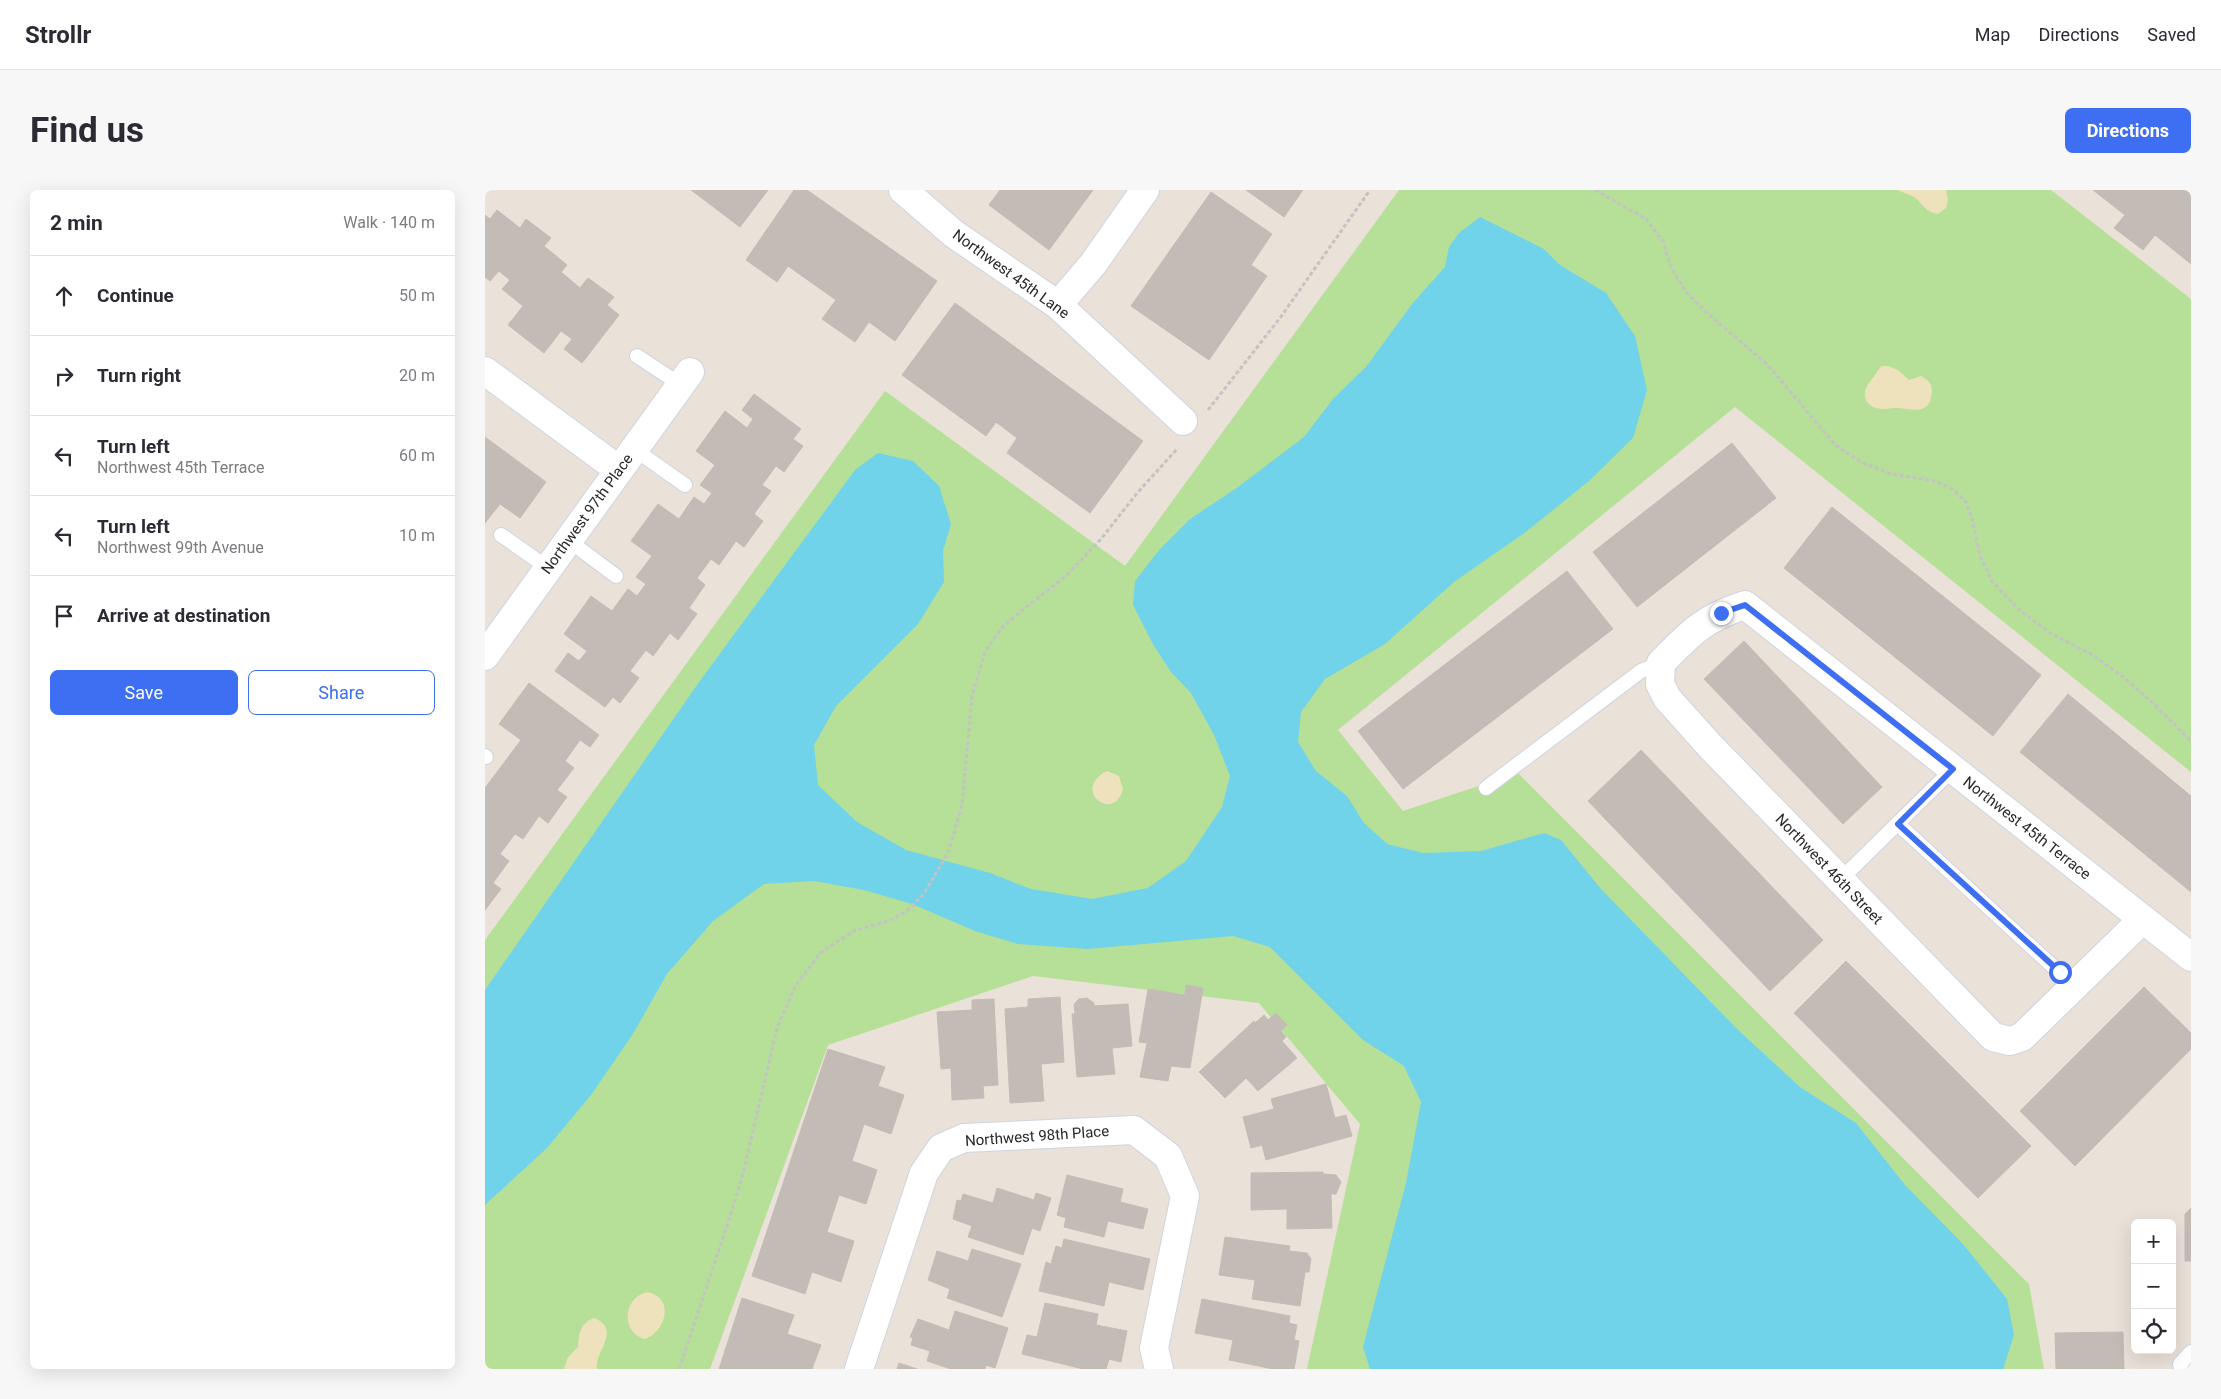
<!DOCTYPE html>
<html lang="en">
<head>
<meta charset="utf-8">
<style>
  :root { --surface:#fff; --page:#f7f7f7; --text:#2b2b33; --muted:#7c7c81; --line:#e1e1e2; --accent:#3e6ff2 }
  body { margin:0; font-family:Roboto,sans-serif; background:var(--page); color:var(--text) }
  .controls { position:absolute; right:15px; bottom:15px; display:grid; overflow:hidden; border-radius:8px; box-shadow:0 5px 20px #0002 }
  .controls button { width:45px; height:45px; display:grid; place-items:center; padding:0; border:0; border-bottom:1px solid var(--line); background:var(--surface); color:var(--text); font:25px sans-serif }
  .stop { position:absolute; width:15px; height:15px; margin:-11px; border:4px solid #3e6ff2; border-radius:50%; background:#fff }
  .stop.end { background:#3e6ff2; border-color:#fff; box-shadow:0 1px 5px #0008 }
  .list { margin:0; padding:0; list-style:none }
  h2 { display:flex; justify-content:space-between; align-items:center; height:65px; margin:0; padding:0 20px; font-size:21px }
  h2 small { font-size:16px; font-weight:400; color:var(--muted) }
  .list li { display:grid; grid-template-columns:32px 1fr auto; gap:15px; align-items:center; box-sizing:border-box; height:80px; padding:0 20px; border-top:1px solid var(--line) }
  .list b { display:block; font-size:19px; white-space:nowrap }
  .list p { margin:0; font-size:16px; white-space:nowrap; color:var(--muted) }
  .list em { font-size:16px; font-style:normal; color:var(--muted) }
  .actions { display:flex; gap:10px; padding:15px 20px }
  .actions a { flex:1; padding:11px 0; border:1px solid var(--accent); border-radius:8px; text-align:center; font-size:18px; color:var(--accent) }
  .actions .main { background:var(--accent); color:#fff }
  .icon { flex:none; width:28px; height:28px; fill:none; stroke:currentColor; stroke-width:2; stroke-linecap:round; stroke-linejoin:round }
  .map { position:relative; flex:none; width:1706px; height:1179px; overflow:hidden; border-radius:8px }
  header { display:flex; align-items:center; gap:30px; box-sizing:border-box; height:70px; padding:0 25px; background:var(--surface); border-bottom:1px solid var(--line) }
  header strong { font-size:24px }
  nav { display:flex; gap:28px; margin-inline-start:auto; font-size:18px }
  .intro { display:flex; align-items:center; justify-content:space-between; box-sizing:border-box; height:120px; padding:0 30px }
  h1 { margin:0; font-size:35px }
  .button { padding:12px 22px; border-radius:8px; background:var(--accent); color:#fff; font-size:18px; font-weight:700 }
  main { display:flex; gap:30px; padding:0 30px }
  aside { flex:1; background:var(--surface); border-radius:8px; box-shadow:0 5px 20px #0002 }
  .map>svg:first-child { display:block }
</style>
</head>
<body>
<header>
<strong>Strollr</strong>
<nav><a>Map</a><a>Directions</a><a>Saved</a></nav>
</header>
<div class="intro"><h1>Find us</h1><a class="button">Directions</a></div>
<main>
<aside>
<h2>2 min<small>Walk · 140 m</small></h2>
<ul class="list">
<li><svg class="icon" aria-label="ahead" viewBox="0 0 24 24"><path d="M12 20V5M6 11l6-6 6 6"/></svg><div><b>Continue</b></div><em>50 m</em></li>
<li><svg class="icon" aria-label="right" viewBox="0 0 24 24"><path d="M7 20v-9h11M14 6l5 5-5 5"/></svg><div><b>Turn right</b></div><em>20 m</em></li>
<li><svg class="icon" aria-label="left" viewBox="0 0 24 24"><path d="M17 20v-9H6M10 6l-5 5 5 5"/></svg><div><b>Turn left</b><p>Northwest 45th Terrace</p></div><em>60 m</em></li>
<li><svg class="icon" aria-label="left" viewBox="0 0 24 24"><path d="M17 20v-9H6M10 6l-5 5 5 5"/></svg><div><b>Turn left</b><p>Northwest 99th Avenue</p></div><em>10 m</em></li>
<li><svg class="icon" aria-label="arrive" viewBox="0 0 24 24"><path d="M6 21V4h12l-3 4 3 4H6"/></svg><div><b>Arrive at destination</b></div></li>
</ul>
<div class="actions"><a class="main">Save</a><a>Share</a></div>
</aside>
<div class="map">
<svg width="1706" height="1179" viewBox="0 0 1706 1179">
  <rect width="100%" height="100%" fill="#eae1d9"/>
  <path fill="#b6df97" d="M 914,0 L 1566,0 L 1706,109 L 1706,582 L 1250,217 L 853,540 L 918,621 L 1033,583 L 1544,1094 L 1559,1179 L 822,1179 L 875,934 L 774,813 L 548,786 L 343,855 L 225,1179 L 0,1179 L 0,750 L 400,201 L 640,376 Z"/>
  <path fill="#eee2bd" d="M 1413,0 L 1461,0 L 1463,10 L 1461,18 L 1453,24 C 1438,21 1439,14 1429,7 C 1424,4 1418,3 1413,0 Z
    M 1397,176 L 1403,176 L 1413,180 L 1424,190 L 1436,186 C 1443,190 1447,193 1447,201 C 1445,229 1425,217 1408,218 C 1406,218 1403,219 1400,219 C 1379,219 1374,203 1387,189 C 1391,185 1392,180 1397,176 Z
    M 622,581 L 634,586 L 638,599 C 629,634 585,600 622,581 Z
    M 163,1102 C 190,1108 181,1141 160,1149 C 135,1143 138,1106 163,1102 Z
    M 110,1128 C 137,1141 109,1162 112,1179 L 79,1179 L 83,1167 L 93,1157 C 94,1144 95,1132 110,1128 Z"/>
  <path fill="#70d3e9" d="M 995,27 L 1059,59 L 1075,75 L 1121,103 L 1150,146 L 1162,200 L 1148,248 L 1104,291 L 1042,341 L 969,392 L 900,454 L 840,489 L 816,522 L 813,552 L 831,581 L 862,606 L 879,633 L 902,654 L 938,663 L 996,661 L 1059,643 L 1076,650 L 1116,699 L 1252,839 L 1315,897 L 1371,933 L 1420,995 L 1478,1054 L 1522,1109 L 1529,1145 L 1518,1179 L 885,1179 L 878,1157 L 921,993 L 936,912 L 919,876 L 878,850 L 785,757 L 748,746 L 603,759 L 533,754 L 490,741 L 427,714 L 379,700 L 329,691 L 279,694 L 228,731 L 182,784 L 148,844 L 106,905 L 62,958 L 0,1015 L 0,800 L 212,495 L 370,280 L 393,263 L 428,271 L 454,296 L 466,334 L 458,361 L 459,392 L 433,434 L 351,516 L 329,555 L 333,595 L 372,632 L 421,660 L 505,683 L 546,699 L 607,709 L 663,698 L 701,671 L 737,617 L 745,586 L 729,545 L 706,503 L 686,482 L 669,456 L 648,415 L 650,391 L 675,359 L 705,329 L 753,297 L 819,247 L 848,209 L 881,177 L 927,114 L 960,77 L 964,57 L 974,43 Z"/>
  <path fill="#c2bbb6" stroke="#c5bdb4" d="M 206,0 L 283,0 L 255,37 Z
    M 309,0 L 322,0 L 452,91 L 410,151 L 384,132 L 370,152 L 337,129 L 351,110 L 303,76 L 292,92 L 261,70 Z
    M 515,0 L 608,0 L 564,60 L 504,15 Z
    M 761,0 L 818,0 L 799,27 Z
    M 1608,0 L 1706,0 L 1706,74 L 1670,45 L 1658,60 L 1629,38 L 1640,25 Z
    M 726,2 L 787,44 L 766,75 L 782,86 L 724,170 L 646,116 Z
    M 12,20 L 35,38 L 41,29 L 66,48 L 59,56 L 82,75 L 76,82 L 95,98 L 103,88 L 129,107 L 122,115 L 134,125 L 97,173 L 79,159 L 87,149 L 76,141 L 59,163 L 23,135 L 38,116 L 17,99 L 25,90 L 14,81 L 5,91 L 0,87 L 0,25 L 5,29 Z
    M 470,113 L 658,251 L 605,323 L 522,263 L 532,248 L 511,232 L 501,246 L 417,185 Z
    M 269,204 L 316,239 L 308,249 L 318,256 L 299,282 L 291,276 L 277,295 L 286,301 L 269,324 L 278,331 L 259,357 L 251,351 L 234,375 L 226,369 L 212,388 L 220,395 L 204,418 L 212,424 L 193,450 L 185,443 L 168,466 L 161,460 L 145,481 L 154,488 L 135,513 L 128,507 L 120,517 L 70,481 L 83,463 L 94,471 L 102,461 L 79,444 L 106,406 L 127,421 L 143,399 L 152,406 L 161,394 L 151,387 L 167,366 L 146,351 L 173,314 L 194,329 L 209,307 L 219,314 L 227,303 L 215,295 L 230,275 L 211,261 L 240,221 L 262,238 L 268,229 L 257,220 Z
    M 0,247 L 61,292 L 35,328 L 15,314 L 0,333 Z
    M 1247,253 L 1291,308 L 1152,417 L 1108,362 Z
    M 1347,317 L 1556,485 L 1508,546 L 1299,378 Z
    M 1082,381 L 1128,439 L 918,599 L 873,541 Z
    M 1259,451 L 1397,597 L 1358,634 L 1219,489 Z
    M 44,493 L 114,545 L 105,557 L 95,550 L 80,571 L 89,578 L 72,600 L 82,607 L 63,633 L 54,626 L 38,649 L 30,644 L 15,664 L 24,671 L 8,693 L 16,699 L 0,720 L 0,598 L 36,550 L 14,534 Z
    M 1583,504 L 1706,606 L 1706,702 L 1535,562 Z
    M 1156,560 L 1338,750 L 1285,801 L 1103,611 Z
    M 1361,771 L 1546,956 L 1493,1008 L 1309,823 Z
    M 701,795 L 718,798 L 705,878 L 686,876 L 683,891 L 655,887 L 662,853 L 654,852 L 663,799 L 700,805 Z
    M 1659,797 L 1706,843 L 1706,859 L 1590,976 L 1535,921 Z
    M 575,807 L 579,872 L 556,874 L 559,911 L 525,913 L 520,819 L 543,817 L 543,809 Z
    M 602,808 L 609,813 L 609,816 L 643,814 L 647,856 L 627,858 L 630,884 L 592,887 L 587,824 L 590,824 L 589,814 L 594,809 Z
    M 509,809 L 513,895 L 498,896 L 499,908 L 467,910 L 466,878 L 456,879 L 452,822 L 487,820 L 487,810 Z
    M 791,823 L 802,835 L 796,841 L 801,847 L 797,851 L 812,868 L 773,901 L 761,888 L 740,908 L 714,882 L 769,831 L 770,833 L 779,825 L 783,830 Z
    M 343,859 L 400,877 L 393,896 L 419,905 L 406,944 L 379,934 L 367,971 L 392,980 L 381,1014 L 354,1005 L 342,1042 L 369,1051 L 356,1092 L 327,1082 L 320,1104 L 267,1086 Z
    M 841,894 L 850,928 L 861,925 L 867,946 L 781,970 L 777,955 L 766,958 L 758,927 L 789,919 L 786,909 Z
    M 838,982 L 838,984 L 851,985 L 856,992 L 851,1004 L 846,1004 L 847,1038 L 802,1039 L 802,1019 L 766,1020 L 766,983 Z
    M 582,985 L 638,999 L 635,1012 L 663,1019 L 658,1039 L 623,1031 L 619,1047 L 579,1037 L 581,1028 L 572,1025 Z
    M 512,998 L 549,1010 L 551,1003 L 566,1008 L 555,1041 L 547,1038 L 538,1065 L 483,1047 L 487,1036 L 468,1029 L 472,1010 L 476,1011 L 478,1004 L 508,1013 Z
    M 1706,1018 L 1706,1071 L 1700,1071 L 1700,1024 Z
    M 740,1047 L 805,1056 L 804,1061 L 822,1063 L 826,1069 L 824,1082 L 820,1082 L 815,1116 L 767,1109 L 770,1090 L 734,1085 Z
    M 579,1049 L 665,1069 L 658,1100 L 624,1092 L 619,1116 L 554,1101 L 561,1072 L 566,1074 L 571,1056 L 577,1058 Z
    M 487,1059 L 536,1074 L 517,1127 L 462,1108 L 465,1099 L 443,1090 L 452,1061 L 483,1071 Z
    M 257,1108 L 309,1125 L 302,1144 L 336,1155 L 327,1179 L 234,1179 Z
    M 717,1109 L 805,1126 L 804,1133 L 812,1135 L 809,1150 L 814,1151 L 809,1179 L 788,1179 L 744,1170 L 748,1150 L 710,1143 Z
    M 560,1113 L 613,1124 L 611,1135 L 642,1141 L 636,1172 L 624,1169 L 621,1179 L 598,1179 L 537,1164 L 542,1145 L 552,1147 Z
    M 470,1121 L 523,1138 L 510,1178 L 501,1175 L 500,1179 L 466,1179 L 442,1171 L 445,1161 L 426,1155 L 428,1148 L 425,1147 L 433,1129 L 464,1140 Z
    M 1638,1142 L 1639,1179 L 1571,1179 L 1570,1143 Z
    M 414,1173 L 432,1179 L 412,1179 Z"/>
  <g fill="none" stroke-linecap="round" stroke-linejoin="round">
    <g stroke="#cfd4e0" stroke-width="16">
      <path id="lane" d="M 152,166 L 196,195
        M 149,259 L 200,295
        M 16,345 L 63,378
        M 83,350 L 131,386
        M 0,566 L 1,567
        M 1001,598 L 1156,481 L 1176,473
        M 1413,634 L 1589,796
        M 1355,690 L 1468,579
        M 1696,1179 L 1695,1174 L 1706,1162"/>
    </g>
    <g stroke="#cfd4e0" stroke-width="30">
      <path id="street" d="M 418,0 L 469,44 L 573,115 L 698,231
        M 573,115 L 608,74 L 660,0
        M 0,181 L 134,280
        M 0,466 L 205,182
        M 1658,729 L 1537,847 L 1525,851 L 1508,847 L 1225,556 L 1182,508 L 1175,494 L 1176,473 C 1205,443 1219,428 1260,415 L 1706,767
        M 374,1179 L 439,983 L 456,958 L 479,948 L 649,940 L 683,966 L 700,1006 L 669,1158 L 674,1179"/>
    </g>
    <path stroke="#c3c3c3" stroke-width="3" stroke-dasharray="4 2.5" stroke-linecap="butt" d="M 1110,0 L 1161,29 L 1178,51 L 1186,77 L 1201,102 L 1222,123 L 1283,175 L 1350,255 L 1378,273 L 1406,284 L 1450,291 L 1468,299 L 1481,312 L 1487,329 L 1495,366 L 1507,391 L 1532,418 L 1565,443 L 1606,464 L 1637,486 L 1668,513 L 1706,551
      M 723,220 L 795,128 L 885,0
      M 194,1179 L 244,1030 L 258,984 L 292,838 L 311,795 L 336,762 L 369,741 L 403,731 L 422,721 L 438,705 L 463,663 L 477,615 L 487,506 L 500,462 L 519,435 L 581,386 L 616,349 L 653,302 L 693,258"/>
    <use href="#lane" stroke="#fff" stroke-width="14"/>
    <use href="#street" stroke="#fff" stroke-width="28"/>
  </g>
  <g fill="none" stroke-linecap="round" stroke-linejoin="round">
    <path stroke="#3e6ff2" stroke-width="6" d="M 1236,423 L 1260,415 L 1468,579 L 1413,634 L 1575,782"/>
  </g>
  <g text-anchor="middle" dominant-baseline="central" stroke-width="4.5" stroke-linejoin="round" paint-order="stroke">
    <g font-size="15" fill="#282828" stroke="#fff">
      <text transform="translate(526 84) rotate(36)">Northwest 45th Lane</text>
      <text transform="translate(102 324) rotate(-54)">Northwest 97th Place</text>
      <text transform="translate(1542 638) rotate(38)">Northwest 45th Terrace</text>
      <text transform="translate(1344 679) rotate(46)">Northwest 46th Street</text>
      <text transform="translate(552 946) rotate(-4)">Northwest 98th Place</text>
    </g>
  </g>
</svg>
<div class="controls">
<button>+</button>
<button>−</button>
<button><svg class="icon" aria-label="locate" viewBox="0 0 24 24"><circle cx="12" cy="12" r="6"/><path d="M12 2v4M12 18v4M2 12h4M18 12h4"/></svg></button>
</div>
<div class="stop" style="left:1575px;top:782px"></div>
<div class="stop end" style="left:1236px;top:423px"></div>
</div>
</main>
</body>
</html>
